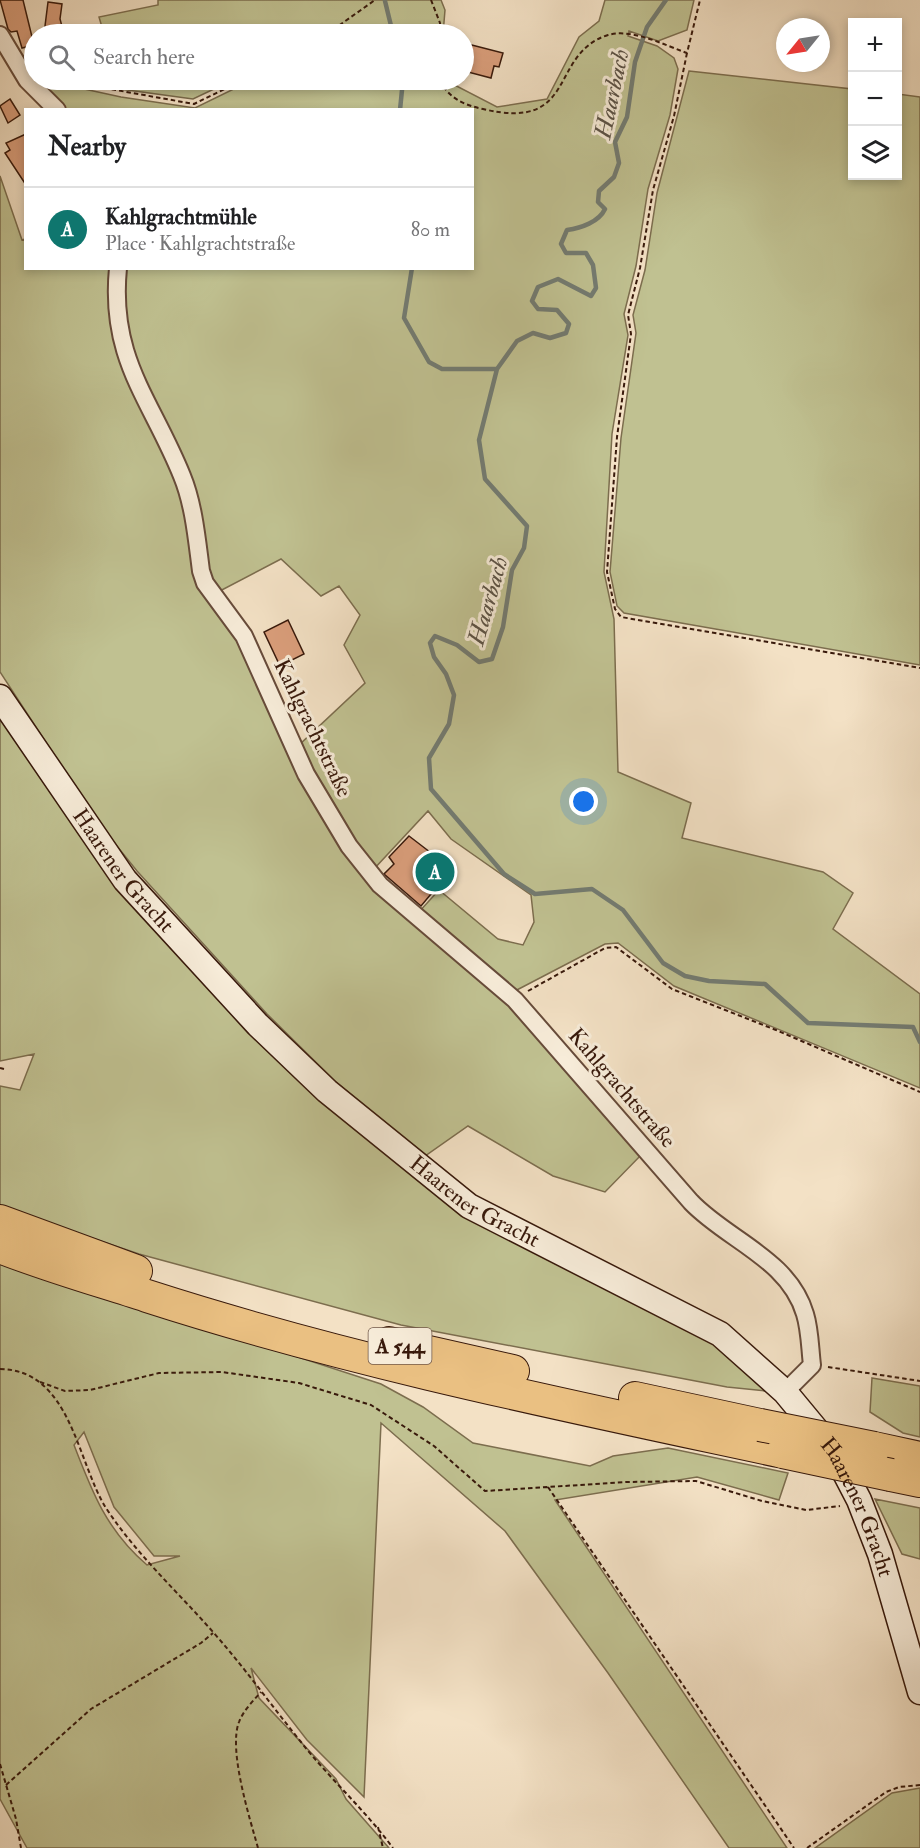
<!DOCTYPE html>
<html lang="en">
<head>
<meta charset="utf-8">
<style>
  :root { --surface:#fff; --page:#f6f6f6; --text:#202124; --muted:#757577; --line:#e0e0e0; --accent:#0f766e }
  body { margin:0; font-family:"IM FELL Double Pica",serif; background:var(--page); color:var(--text) }
  .controls { position:absolute; right:18px; top:18px; display:grid; overflow:hidden; border-radius:0px; box-shadow:0 3px 9px #0003 }
  .controls button { width:54px; height:54px; display:grid; place-items:center; padding:0; border:0; border-bottom:2px solid var(--line); background:var(--surface); color:var(--text); font:30px sans-serif }
  .compass { position:absolute; left:776px; top:18px; width:54px; height:54px; border-radius:50%; background:var(--surface); box-shadow:0 3px 9px #0003; rotate:240deg }
  .you { position:absolute; left:584px; top:802px; width:21px; height:21px; margin:-15px; border:4px solid #fff; border-radius:50%; background:#1a73e8; box-shadow:0 0 0 9px #1a73e833 }
  .badge { display:grid; place-items:center; width:39px; height:39px; border-radius:50%; background:var(--accent); color:#fff; font-size:20px; font-weight:700 }
  .pin { position:absolute; translate:-50% -50%; border:3px solid #fff; box-shadow:0 2px 6px #0006 }
  .list { margin:0; padding:0; list-style:none }
  h2 { display:flex; justify-content:space-between; align-items:center; height:78px; margin:0; padding:0 24px; font-size:26px }
  h2 small { font-size:20px; font-weight:400; color:var(--muted) }
  .list li { display:grid; grid-template-columns:39px 1fr auto; gap:18px; align-items:center; box-sizing:border-box; height:84px; padding:0 24px; border-top:2px solid var(--line) }
  .list b { display:block; font-size:22px; white-space:nowrap }
  .list p { margin:0; font-size:20px; white-space:nowrap; color:var(--muted) }
  .list em { font-size:20px; font-style:normal; color:var(--muted) }
  .icon { flex:none; width:33px; height:33px; fill:none; stroke:currentColor; stroke-width:2; stroke-linecap:round; stroke-linejoin:round }
  .map { position:relative; flex:none; width:920px; height:1848px; overflow:hidden }
  .search { position:absolute; background:var(--surface); box-shadow:0 3px 9px #0003; left:24px; top:24px; width:450px; height:66px; display:flex; align-items:center; gap:15px; box-sizing:border-box; padding:0 21px; border-radius:33px; color:var(--muted); font-size:22px }
  .panel { position:absolute; background:var(--surface); box-shadow:0 3px 9px #0003; left:24px; top:108px; width:450px; height:162px; border-radius:0px }
  .map>svg:first-child { display:block }
</style>
</head>
<body>
<div class="map">
<svg width="920" height="1848" viewBox="0 0 920 1848">
  <rect width="100%" height="100%" fill="#f3e1c5"/>
  <filter id="stains"><feTurbulence type="fractalNoise" baseFrequency=".00333" numOctaves="4"/><feColorMatrix values="0 0 0 0 .2 0 0 0 0 .09 0 0 0 0 .02 0 0 0 .5 -.17"/></filter>
  <radialGradient id="worn" r=".72"><stop offset=".6" stop-color="#630" stop-opacity="0"/><stop offset="1" stop-color="#630" stop-opacity=".3"/></radialGradient>
  <path fill="#c0c191" stroke="#7c6d4e" stroke-width="1.5" fill-rule="evenodd" d="M 158,0 L 441,0 L 445,10 L 443,34 L 104,34 L 99,17 L 158,5 Z
    M 605,0 L 694,0 L 687,30 L 658,41 L 629,31 L 628,36 L 657,46 L 674,58 L 678,69 L 670,115 L 648,189 L 636,266 L 624,314 L 628,335 L 612,434 L 604,572 L 614,619 L 618,772 L 691,803 L 682,838 L 823,872 L 853,893 L 833,929 L 920,994 L 920,1088 L 674,986 L 618,943 L 605,944 L 513,992 L 418,913 L 439,890 L 498,939 L 523,945 L 534,922 L 531,895 L 451,839 L 428,811 L 373,870 L 297,747 L 365,683 L 344,645 L 360,615 L 339,586 L 321,596 L 281,559 L 218,592 L 208,580 L 154,410 L 120,321 L 122,269 L 472,268 L 472,110 L 62,109 L 41,87 L 44,83 L 52,82 L 121,97 L 195,108 L 252,80 L 445,80 L 497,107 L 547,99 L 579,37 L 599,21 Z
    M 689,71 L 852,89 L 852,176 L 898,176 L 898,94 L 920,97 L 920,665 L 624,613 L 617,606 L 610,572 L 621,438 L 636,333 L 633,315 L 645,270 L 657,193 Z
    M 117,80 L 233,80 L 193,99 L 120,89 Z
    M 0,176 L 22,240 L 25,239 L 26,268 L 114,269 L 112,292 L 179,480 L 192,541 L 346,849 L 511,1002 L 643,1153 L 605,1192 L 553,1176 L 468,1126 L 425,1156 L 336,1082 L 267,1014 L 137,871 L 100,825 L 0,672 Z
    M 0,712 L 83,834 L 368,1137 L 715,1342 L 775,1392 L 727,1387 L 401,1325 L 139,1254 L 0,1207 L 0,1086 L 20,1090 L 34,1054 L 0,1061 Z
    M 0,1260 L 381,1384 L 423,1407 L 473,1443 L 590,1466 L 613,1456 L 668,1448 L 788,1473 L 779,1500 L 697,1477 L 555,1500 L 787,1848 L 729,1848 L 608,1673 L 505,1531 L 381,1423 L 364,1797 L 307,1740 L 251,1668 L 259,1698 L 336,1779 L 346,1799 L 389,1848 L 27,1848 L 0,1799 ZM 84,1432 L 114,1507 L 154,1556 L 180,1556 L 147,1565 C 107,1531 92,1492 74,1445 Z
    M 872,1378 L 920,1386 L 920,1437 L 903,1433 L 870,1412 Z
    M 875,1499 L 920,1508 L 920,1559 L 902,1554 Z
    M 920,1788 L 920,1848 L 815,1848 L 892,1793 Z"/>
  <g fill="none" stroke-linecap="round" stroke-linejoin="round">
    <path stroke="#737b71" stroke-width="4.5" d="M 666,0 L 647,27 L 635,62 L 627,117 L 615,142 L 619,163 L 614,177 L 599,191 L 598,202 L 605,209 C 599,222 581,228 567,230 L 561,244 L 566,253 L 586,253 L 593,265 L 596,288 L 591,296 L 558,279 L 538,287 L 532,301 L 538,309 L 557,310 L 569,324 L 566,333 L 550,338 L 533,333 L 517,341 L 497,369 L 479,440 L 485,479 L 527,526 L 524,548 L 512,570 L 503,627 L 492,659 L 479,662 L 457,645 L 435,636 L 430,643 L 434,657 L 446,674 L 454,695 L 449,724 L 429,758 L 431,789 L 504,874 L 535,894 L 592,889 L 623,910 L 663,963 L 685,976 L 709,981 L 765,984 L 808,1023 L 913,1027 L 920,1042
      M 385,1 L 393,34
      M 400,110 L 403,80
      M 412,268 L 404,318 L 429,362 L 442,369 L 497,369"/>
  </g>
  <path fill="#da9e7b" stroke="#38190b" stroke-width="1.5" d="M 0,0 L 23,0 L 34,45 L 22,48 L 17,31 L 11,32 L 8,29 Z
    M 48,2 L 62,4 L 60,19 L 64,34 L 44,34 Z
    M 464,43 L 503,53 L 499,67 L 494,66 L 491,78 L 464,71 Z
    M 10,99 L 20,115 L 8,123 L 0,106 Z
    M 26,134 L 26,185 L 5,153 L 10,150 L 6,143 Z
    M 288,620 L 304,654 L 280,666 L 264,632 Z
    M 409,836 L 452,869 L 421,906 L 384,874 L 394,864 L 389,857 Z"/>
  <g fill="none" stroke-linecap="round" stroke-linejoin="round">
    <g stroke="#674b3a" stroke-width="20">
      <path id="street" d="M 0,35 L 27,80 L 57,110
        M 118,268 C 109,359 151,399 182,476 C 194,505 197,541 201,571 L 205,583 L 244,636 L 306,774 L 349,846 L 380,885 L 515,1000 L 691,1202 C 727,1240 789,1259 805,1314 C 810,1330 810,1349 812,1365 L 785,1392"/>
    </g>
    <g stroke="#38190b" stroke-width="27">
      <g id="secondary">
        <path id="s1" d="M 0,697 L 125,880 L 258,1025 L 327,1091 L 469,1206 L 720,1334 L 785,1392 L 833,1450 L 859,1500 L 880,1554 L 920,1692"/>
      </g>
    </g>
    <g stroke="#38190b" stroke-width="34">
      <path id="highway" d="M 0,1221 L 136,1271
        M 0,1247 C 48,1266 98,1280 147,1296 C 355,1363 569,1406 783,1452
        M 389,1343 L 513,1371
        M 635,1398 L 760,1425
        M 874,1448 L 920,1458
        M 891,1475 L 920,1481"/>
    </g>
    <path stroke="#38190b" stroke-width="2" stroke-dasharray="4.5 3" stroke-linecap="butt" d="M 431,0 L 440,23 L 440,34
      M 327,34 L 375,0
      M 687,53 L 674,116 L 653,190 L 640,268 L 628,315 L 631,334 L 617,437 L 607,572 L 615,609 L 621,617 L 920,668
      M 60,80 L 194,104 L 243,80
      M 440,80 C 448,98 464,105 483,109 C 579,132 548,54 608,35 C 632,28 664,45 687,53 L 700,0
      M 528,991 L 605,948 L 616,947 L 672,989 L 776,1030 L 920,1092
      M 0,1068 L 4,1069
      M 828,1367 L 920,1381
      M 0,1369 C 71,1370 77,1462 106,1508 C 136,1554 177,1591 213,1632 C 244,1667 271,1705 301,1742 C 330,1779 365,1810 393,1848
      M 40,1382 L 65,1391 L 90,1390 L 159,1373 L 222,1372 L 299,1383 L 371,1405 L 434,1446 L 485,1491 L 627,1482 L 696,1481 L 762,1501 L 806,1510 L 840,1506
      M 548,1487 L 794,1848
      M 0,1764 L 16,1819 L 21,1848
      M 6,1785 L 91,1709 L 201,1643 L 213,1633
      M 378,1827 L 383,1848
      M 258,1848 C 250,1819 228,1750 239,1722 C 243,1711 253,1701 261,1692
      M 807,1848 L 886,1792 L 899,1787 L 920,1785"/>
    <use href="#street" stroke="#f7ecd9" stroke-width="16"/>
    <use href="#secondary" stroke="#f7ecd9" stroke-width="24"/>
    <use href="#highway" stroke="#eac082" stroke-width="32"/>
    <g stroke="#38190b" stroke-width="34" stroke-linecap="butt">
      <path id="highway-bridge" d="M 760,1425 L 874,1448
        M 783,1452 L 891,1475"/>
    </g>
    <use href="#highway-bridge" stroke="#eac082" stroke-width="32"/>
  </g>
  <g text-anchor="middle" dominant-baseline="central" stroke-width="6" stroke-linejoin="round" paint-order="stroke">
    <rect fill="#f7ecd9" stroke="#715849" stroke-width="1.5" x="368.5" y="1328" width="63" height="36" rx="4.5"/>
    <g font-size="21" font-weight="bold" fill="#38190b">
      <text x="400" y="1346">A 544</text>
    </g>
    <g font-size="22" fill="#38190b" stroke="#f7ecd9">
      <text transform="translate(313 728) rotate(64)">Kahlgrachtstraße</text>
      <text stroke="none"><textPath href="#s1" startOffset="213">Haarener Gracht</textPath></text>
      <text transform="translate(622 1088) rotate(49)">Kahlgrachtstraße</text>
      <text stroke="none"><textPath href="#s1" startOffset="699">Haarener Gracht</textPath></text>
      <text stroke="none"><textPath href="#s1" startOffset="1203">Haarener Gracht</textPath></text>
    </g>
    <g font-size="24" font-style="italic" fill="#5b5246" stroke="#f7ecd9">
      <text transform="translate(612 94) rotate(-78)">Haarbach</text>
      <text transform="translate(488 601) rotate(-74)">Haarbach</text>
    </g>
  </g>
  <rect width="100%" height="100%" filter="url(#stains)"/>
  <rect width="100%" height="100%" fill="url(#worn)"/>
</svg>
<div class="controls">
<button>+</button>
<button>−</button>
<button><svg class="icon" aria-label="layers" viewBox="0 0 24 24"><path d="M12 4l9 5-9 5-9-5zM3 14l9 5 9-5"/></svg></button>
</div>
<svg class="compass" viewBox="-18 -18 36 36"><path d="M0-13l5 13h-10z" fill="#e53935"/><path d="M0 13l5-13h-10z" fill="#757577"/></svg>
<div class="you"></div>
<div class="pin badge" style="left:435px;top:872px">A</div>
<div class="search"><svg class="icon" aria-label="search" viewBox="0 0 24 24"><circle cx="10" cy="10" r="6"/><path d="M15 15l6 6"/></svg>Search here</div>
<section class="panel">
<h2>Nearby<small></small></h2>
<ul class="list">
<li><span class="badge">A</span><div><b>Kahlgrachtmühle</b><p>Place · Kahlgrachtstraße</p></div><em>80 m</em></li>
</ul>
</section>
</div>
</body>
</html>
